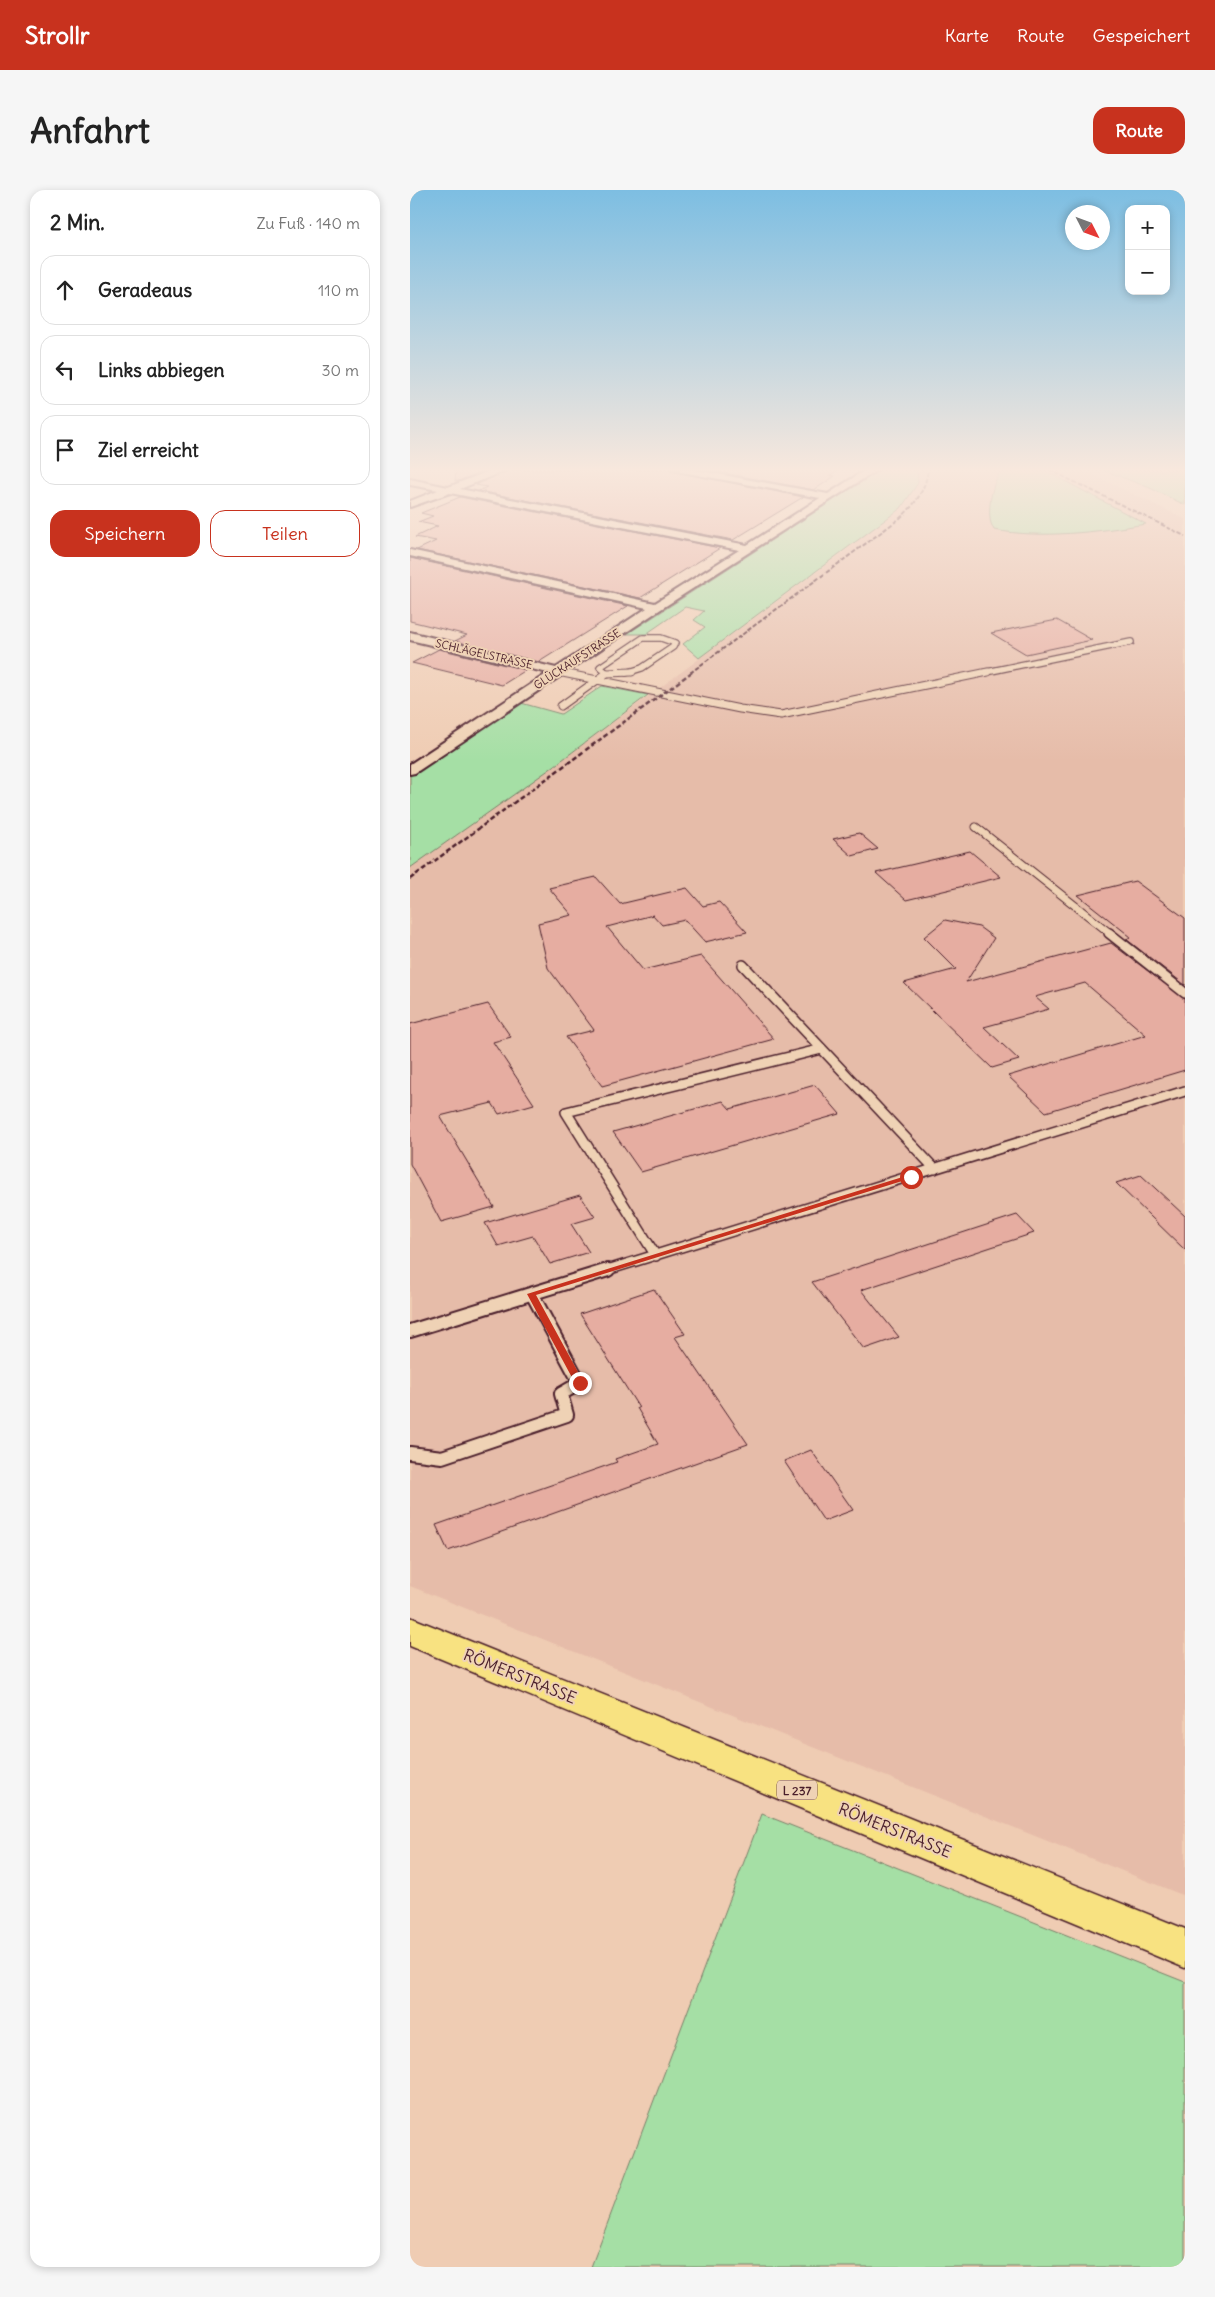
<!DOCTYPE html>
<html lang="de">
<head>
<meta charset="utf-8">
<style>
  :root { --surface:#fff; --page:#f6f6f6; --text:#222; --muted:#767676; --line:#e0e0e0; --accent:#c8321e }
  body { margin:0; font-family:Delius,sans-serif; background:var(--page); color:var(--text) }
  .controls { position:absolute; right:15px; top:15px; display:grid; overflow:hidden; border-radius:10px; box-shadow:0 2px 8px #0003 }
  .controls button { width:45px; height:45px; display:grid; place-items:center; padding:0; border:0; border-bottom:1px solid var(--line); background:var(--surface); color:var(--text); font:25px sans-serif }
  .compass { position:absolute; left:655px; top:15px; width:45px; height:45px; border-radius:50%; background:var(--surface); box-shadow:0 2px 8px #0003; rotate:132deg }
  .stop { position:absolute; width:15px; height:15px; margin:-11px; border:4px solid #c8321e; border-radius:50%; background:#fff }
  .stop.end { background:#c8321e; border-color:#fff; box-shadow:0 1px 5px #0008 }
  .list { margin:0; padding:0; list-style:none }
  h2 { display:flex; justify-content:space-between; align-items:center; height:65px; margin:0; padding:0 20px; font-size:21px }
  h2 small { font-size:16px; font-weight:400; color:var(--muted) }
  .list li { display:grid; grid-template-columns:32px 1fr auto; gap:15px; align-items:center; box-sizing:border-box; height:70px; margin:0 10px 10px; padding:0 10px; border:1px solid var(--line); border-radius:15px }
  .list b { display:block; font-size:19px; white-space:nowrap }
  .list em { font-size:16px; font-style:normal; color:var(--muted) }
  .actions { display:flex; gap:10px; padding:15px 20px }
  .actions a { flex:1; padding:11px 0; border:1px solid var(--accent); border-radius:15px; text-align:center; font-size:18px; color:var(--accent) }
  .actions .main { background:var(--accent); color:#fff }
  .icon { flex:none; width:28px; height:28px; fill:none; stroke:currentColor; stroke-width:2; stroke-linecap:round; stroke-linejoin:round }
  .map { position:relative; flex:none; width:775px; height:2077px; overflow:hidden; border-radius:15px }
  header { display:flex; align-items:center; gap:30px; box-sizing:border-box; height:70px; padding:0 25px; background:var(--accent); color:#fff }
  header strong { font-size:24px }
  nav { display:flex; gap:28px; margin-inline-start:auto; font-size:18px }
  .intro { display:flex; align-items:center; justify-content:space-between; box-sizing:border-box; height:120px; padding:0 30px }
  h1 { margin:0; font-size:35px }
  .button { padding:12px 22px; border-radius:15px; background:var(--accent); color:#fff; font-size:18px; font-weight:700 }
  main { display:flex; gap:30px; padding:0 30px }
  aside { flex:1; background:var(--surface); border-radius:15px; box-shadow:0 2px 8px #0003 }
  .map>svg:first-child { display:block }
</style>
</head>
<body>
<header>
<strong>Strollr</strong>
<nav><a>Karte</a><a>Route</a><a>Gespeichert</a></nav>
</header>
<div class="intro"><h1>Anfahrt</h1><a class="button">Route</a></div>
<main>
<aside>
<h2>2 Min.<small>Zu Fuß · 140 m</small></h2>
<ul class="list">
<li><svg class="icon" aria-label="ahead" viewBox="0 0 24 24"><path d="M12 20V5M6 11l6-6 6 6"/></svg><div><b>Geradeaus</b></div><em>110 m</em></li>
<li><svg class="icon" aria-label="left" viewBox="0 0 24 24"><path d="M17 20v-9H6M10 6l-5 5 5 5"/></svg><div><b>Links abbiegen</b></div><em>30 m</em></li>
<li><svg class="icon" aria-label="arrive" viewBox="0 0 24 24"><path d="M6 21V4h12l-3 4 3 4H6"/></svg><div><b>Ziel erreicht</b></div></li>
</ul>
<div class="actions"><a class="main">Speichern</a><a>Teilen</a></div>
</aside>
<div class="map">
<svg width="775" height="2077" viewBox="0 0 775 2077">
  <rect width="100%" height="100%" fill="#efccb3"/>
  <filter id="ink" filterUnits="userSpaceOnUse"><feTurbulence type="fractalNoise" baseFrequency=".02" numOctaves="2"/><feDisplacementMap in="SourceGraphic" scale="10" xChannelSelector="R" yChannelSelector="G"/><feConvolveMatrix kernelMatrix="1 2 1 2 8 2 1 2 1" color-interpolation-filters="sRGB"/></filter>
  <g filter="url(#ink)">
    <path fill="#e6bca9" d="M 507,280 L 673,280 L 775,329 L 775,1706 L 0,1396 L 0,678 L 140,579 L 439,358 L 508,293 Z"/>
    <path fill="#a5dfa5" stroke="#787f68" d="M 470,280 L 507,280 L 508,293 L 491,318 L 289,468 L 273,454 L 295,437 L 284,430 L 294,421 L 275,417 L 236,444 L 217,444 Z
      M 592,280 L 634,280 L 736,334 C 685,342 634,349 584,340 C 582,336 580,332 580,328 C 578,316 583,288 592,280 Z
      M 693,280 L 775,280 L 775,315 L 740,298 Z
      M 192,496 L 238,505 L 140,579 L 0,678 L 0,585 L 111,513 L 151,524 Z
      M 352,1624 L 775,1792 L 775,2077 L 181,2077 Z"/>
    <path fill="#e6ada1" stroke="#4a1f2b" d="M 46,280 L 76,280 L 48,291 L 45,291 Z
      M 99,280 L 259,280 L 393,307 L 323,350 L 68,301 L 77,297 L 66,295 Z
      M 298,280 L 428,280 L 420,285 L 425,286 L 404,300 Z
      M 50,307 L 310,358 L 230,408 L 7,360 L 26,351 L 5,347 L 28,336 L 8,332 L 23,326 L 11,323 Z
      M 0,368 L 218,416 L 129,472 L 45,451 L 57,445 L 0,431 Z
      M 647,430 L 682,450 L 616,464 L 581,443 Z
      M 29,459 L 116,480 L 92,495 L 2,473 Z
      M 449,643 L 468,659 L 442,666 L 423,649 Z
      M 560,661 L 591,687 L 496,710 L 466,683 Z
      M 186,687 L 210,714 L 277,698 L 293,716 L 309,712 L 337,742 L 295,752 L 275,730 L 252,735 L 243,725 L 197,737 L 233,780 L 291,766 L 364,849 L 192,896 L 156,847 L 184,840 L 138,778 L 128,733 L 162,725 L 139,698 Z
      M 725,691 L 775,728 L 775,795 L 716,749 L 721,747 L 668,705 Z
      M 535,730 L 569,737 L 584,748 L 556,792 L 701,753 L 775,809 L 775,880 L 636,922 L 598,886 L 736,845 L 675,793 L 625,807 L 639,819 L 574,837 L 609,870 L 582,878 L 494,793 L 546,779 L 514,747 Z
      M 78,814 L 101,847 L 83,852 L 124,914 L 89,924 L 82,913 L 30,926 L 84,1017 L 31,1032 L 0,974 L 0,834 Z
      M 405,895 L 430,924 L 231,982 L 203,942 L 313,911 L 320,919 Z
      M 731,985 L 775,1026 L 775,1060 L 706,993 Z
      M 170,1005 L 185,1027 L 161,1034 L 179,1062 L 140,1074 L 123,1046 L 88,1056 L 75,1033 Z
      M 607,1025 L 624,1043 L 451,1100 L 489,1147 L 454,1159 L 402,1092 Z
      M 244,1099 L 275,1144 L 265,1147 L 338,1254 L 38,1361 L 26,1335 L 207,1272 L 205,1269 L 248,1254 L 227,1218 L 229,1218 L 170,1124 Z
      M 401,1260 L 443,1320 L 414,1331 L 374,1271 Z"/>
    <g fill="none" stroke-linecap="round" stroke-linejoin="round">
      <g stroke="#4a1f2b" stroke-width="8">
        <path id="service-far3" d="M 148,482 L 153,483
          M 197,483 L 190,477 L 233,448 L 251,448 L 265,453 L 263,457 L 232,478 L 216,483
          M 572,483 L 721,452"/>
      </g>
      <g stroke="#4a1f2b" stroke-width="9">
        <path id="service-far2" d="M 148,482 L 330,519 L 371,525 L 578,482
          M 197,483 L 222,482
          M 151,516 L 197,483
          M 566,637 L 701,744"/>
      </g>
      <g stroke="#4a1f2b" stroke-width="12">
        <path id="service-far1" d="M 699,743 L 775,803
          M 333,775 L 525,979
          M 246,1066 L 156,922 L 412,859
          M 194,1081 L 775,901"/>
      </g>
      <g stroke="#4a1f2b" stroke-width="16">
        <path id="service" d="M 0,1141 L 198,1080
          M 0,1263 L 32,1267 L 157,1225 L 151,1204 L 170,1193 L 122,1104"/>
      </g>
      <g stroke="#4a1f2b" stroke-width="4">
        <path id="minor" d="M 82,280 L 97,280 L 50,299 L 337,355 L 410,308 L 261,280 L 285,280 L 418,304 L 455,280 L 467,280 L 251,419 L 5,583 L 0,584 L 0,574 L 138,483 L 0,450 L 0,442 L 146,478 L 237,418 L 0,366 L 0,360 L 245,413 L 329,360 L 40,303 L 0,317 L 0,311 L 28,300 L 0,295 L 0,289 L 38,297 Z"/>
      </g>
      <g stroke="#4a1f2b" stroke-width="3">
        <path id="primary" d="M 0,1427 L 775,1739 L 775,1778 L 0,1456 Z"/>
      </g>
      <use href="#service-far3" stroke="#efd2b5" stroke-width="5.5"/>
      <use href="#service-far2" stroke="#efd2b5" stroke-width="7"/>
      <use href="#service-far1" stroke="#efd2b5" stroke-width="9"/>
      <use href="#service" stroke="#efd2b5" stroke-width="12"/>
      <use href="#minor" fill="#efd2b5" fill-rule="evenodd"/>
      <use href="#primary" fill="#f8e281" fill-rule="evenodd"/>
      <path stroke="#4a1f2b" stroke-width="2" stroke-dasharray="4.5 2" stroke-linecap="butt" d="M 640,280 L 775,346
        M 280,483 L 489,329 C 505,315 515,301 518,280"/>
      <path stroke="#4a1f2b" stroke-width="2.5" stroke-dasharray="5 2.5" stroke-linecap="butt" d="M 0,689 L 282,482"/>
    </g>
  </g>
  <linearGradient id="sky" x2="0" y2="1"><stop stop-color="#7dbee2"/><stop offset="0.49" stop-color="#f8e8dd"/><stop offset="1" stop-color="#f8e8dd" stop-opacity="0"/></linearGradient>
  <rect width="775" height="571" fill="url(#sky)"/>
  <path fill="#c8321e" d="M 499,985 L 505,987 L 126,1105 L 174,1193 L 173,1195 L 166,1195 L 117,1104 Z"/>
  <g text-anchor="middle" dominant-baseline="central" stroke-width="4" stroke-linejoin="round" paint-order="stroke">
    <g font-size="11" fill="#4a1f2b" stroke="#efd2b5">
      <text transform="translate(74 464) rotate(13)">SCHLÄGELSTRASSE</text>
      <text transform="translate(167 469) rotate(-33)">GLÜCKAUFSTRASSE</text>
    </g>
    <rect fill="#efd2b5" stroke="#7c5554" stroke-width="1" x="367" y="1590.5" width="40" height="19" rx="4"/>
    <g font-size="12" font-weight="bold" fill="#4a1f2b">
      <text x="387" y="1600">L 237</text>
    </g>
    <g font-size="16" fill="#4a1f2b" stroke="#efd2b5">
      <text transform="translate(110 1486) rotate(22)">RÖMERSTRASSE</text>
      <text transform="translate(485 1640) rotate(22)">RÖMERSTRASSE</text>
    </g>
  </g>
</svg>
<div class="controls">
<button>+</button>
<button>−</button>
</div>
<svg class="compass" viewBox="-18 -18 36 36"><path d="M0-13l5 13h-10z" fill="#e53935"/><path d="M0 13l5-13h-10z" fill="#767676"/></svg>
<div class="stop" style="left:501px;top:987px"></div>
<div class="stop end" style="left:170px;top:1193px"></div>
</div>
</main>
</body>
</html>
